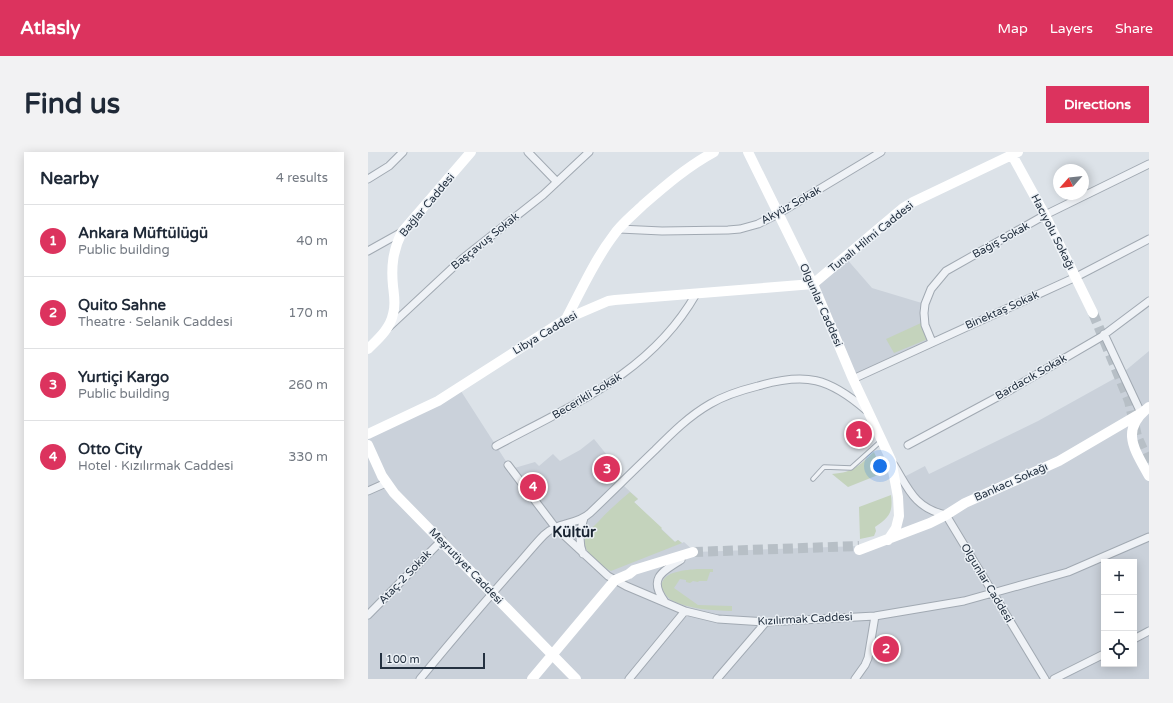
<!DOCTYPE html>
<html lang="en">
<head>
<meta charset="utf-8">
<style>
  :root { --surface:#fff; --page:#f2f2f3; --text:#1f2937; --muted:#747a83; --line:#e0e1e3; --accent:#dc335e }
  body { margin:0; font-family:"Varela Round",sans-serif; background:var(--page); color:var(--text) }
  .controls { position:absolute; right:12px; bottom:12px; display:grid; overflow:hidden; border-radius:0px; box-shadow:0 2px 10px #0003 }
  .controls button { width:36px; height:36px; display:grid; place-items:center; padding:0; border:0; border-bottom:1px solid var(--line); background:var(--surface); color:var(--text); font:20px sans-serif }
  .compass { position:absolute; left:685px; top:12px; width:36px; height:36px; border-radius:50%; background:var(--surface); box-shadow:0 2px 10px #0003; rotate:243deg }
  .scale { position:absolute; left:12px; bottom:10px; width:105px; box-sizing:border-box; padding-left:4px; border:2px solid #243140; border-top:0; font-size:11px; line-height:14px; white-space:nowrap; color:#243140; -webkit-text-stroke:3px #ecf1f6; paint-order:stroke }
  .you { position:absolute; left:512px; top:314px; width:14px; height:14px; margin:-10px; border:3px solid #fff; border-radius:50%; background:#1a73e8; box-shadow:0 0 0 6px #1a73e833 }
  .badge { display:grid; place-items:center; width:26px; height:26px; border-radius:50%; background:var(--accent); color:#fff; font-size:13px; font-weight:700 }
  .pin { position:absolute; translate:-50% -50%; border:2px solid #fff; box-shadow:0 1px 4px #0006 }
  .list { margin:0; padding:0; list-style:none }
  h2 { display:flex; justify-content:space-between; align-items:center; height:52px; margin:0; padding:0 16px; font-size:17px }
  h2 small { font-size:13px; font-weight:400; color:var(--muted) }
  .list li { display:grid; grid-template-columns:26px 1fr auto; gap:12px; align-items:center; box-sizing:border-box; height:72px; padding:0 16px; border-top:1px solid var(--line) }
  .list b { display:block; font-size:15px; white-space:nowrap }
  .list p { margin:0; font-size:13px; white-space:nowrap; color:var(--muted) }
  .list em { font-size:13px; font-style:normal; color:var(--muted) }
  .icon { flex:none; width:22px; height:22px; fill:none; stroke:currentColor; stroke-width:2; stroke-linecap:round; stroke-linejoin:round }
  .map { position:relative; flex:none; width:781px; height:527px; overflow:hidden; border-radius:0px }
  header { display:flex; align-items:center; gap:24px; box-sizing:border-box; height:56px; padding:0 20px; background:var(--accent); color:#fff }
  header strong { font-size:19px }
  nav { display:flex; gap:22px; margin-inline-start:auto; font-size:14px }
  .intro { display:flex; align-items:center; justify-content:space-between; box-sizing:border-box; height:96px; padding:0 24px }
  h1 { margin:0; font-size:28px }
  .button { padding:10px 18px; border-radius:0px; background:var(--accent); color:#fff; font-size:14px; font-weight:700 }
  main { display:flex; gap:24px; padding:0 24px }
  aside { flex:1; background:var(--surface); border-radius:0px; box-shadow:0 2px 10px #0003 }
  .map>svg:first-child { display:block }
</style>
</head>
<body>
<header>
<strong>Atlasly</strong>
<nav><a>Map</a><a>Layers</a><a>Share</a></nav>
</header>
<div class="intro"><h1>Find us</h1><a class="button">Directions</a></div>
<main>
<aside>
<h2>Nearby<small>4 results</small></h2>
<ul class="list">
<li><span class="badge">1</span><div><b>Ankara Müftülügü</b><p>Public building</p></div><em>40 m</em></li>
<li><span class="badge">2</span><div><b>Quito Sahne</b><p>Theatre · Selanik Caddesi</p></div><em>170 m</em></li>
<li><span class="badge">3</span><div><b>Yurtiçi Kargo</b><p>Public building</p></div><em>260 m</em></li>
<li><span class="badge">4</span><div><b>Otto City</b><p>Hotel · Kızılırmak Caddesi</p></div><em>330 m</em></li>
</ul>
</aside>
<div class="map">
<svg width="781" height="527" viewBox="0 0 781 527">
  <rect width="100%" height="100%" fill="#dce2e8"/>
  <path fill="#cad1da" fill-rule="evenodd" d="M 477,105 L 504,136 L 557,152 L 556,161 L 564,190 L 485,227 L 445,132 Z
    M 781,199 L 781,527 L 0,527 L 0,282 L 91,236 L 143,317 L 167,310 L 171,314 L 185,302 L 192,309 L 212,298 L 226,287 L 247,313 L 240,319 L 270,347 L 266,350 L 307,390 L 310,388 L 314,391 L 316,390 L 327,400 L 491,394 L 509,392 L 528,376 L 527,331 L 534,326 L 557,314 L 561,322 L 670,269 L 751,224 ZM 736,410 L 766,410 L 766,512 L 736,512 Z"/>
  <path fill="#c4d3bc" d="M 553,171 L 560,187 L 526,201 L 518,187 Z
    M 506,300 L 515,321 L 480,335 L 464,322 C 487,320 490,314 506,300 Z
    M 262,340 L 270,347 L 266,350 L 294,376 L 293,377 L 307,390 L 310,388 L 314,391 L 243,419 C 232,413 209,397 219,381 C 222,377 227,373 230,370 C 240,359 251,349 262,340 Z
    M 523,343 C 525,360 522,365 507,375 L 508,379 L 506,384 L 492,387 L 491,355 Z
    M 329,417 L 345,417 L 345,420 L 342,420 L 339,429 L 331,429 L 330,430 L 325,429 L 322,431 L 318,430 L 318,428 L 312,427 L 306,436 L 330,453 L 364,454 L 364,459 C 344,458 322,458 303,448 C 300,446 295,440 294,436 C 291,419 319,418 329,417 Z"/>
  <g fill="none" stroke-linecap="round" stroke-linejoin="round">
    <path stroke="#b7bfc6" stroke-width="10" stroke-dasharray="10 5" stroke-linecap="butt" d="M 725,161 L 761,249 L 769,284 L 781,311
      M 325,400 L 491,394"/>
    <g stroke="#a1a9b2" stroke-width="5.5">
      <path id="lane" d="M 445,327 L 456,315 L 483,316 L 513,289"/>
    </g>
    <g stroke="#a1a9b2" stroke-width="9">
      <path id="street" d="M 160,0 L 189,30
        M 0,27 L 21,14 L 35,0
        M 251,77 L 294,79 L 360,78 L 372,77 L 390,72 L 410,62 L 513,0
        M 0,99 L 34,80
        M 21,175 L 94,107 L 175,43 L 221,0
        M 736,182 L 773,261
        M 564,190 L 557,173 L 556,161 L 557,152 L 563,137 L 578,119 L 677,63 L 781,12
        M 485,227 L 708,125 L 781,87
        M 540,293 L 637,241 L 733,185 L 781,149
        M 128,294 C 204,253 283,221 328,142
        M 140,313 L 187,375 L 240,424 L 258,434 L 317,459 L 350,467 L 398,470 L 507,464 L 596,449 L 700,420 L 781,385
        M 526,313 C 541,338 547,356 578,363 L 677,527
        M 0,339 L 18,331
        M 215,402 C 210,389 212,379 216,366
        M 297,450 C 280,427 293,420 313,408
        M 0,463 L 74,388
        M 766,487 L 781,479
        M 52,527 C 85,487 118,448 152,410 C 160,401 168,391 176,383 C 189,370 209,373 222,361 C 244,340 265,319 287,298 C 304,281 321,264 342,252 C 357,243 374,238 390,234 C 438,220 461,226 498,258
        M 261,527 L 317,459
        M 349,527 L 398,470
        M 487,527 L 497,513 L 500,506 L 507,464
        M 686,527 L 736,502"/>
    </g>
    <use href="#lane" stroke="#eff2f6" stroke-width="3.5"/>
    <use href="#street" stroke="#eff2f6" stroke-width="7"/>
    <path stroke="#fff" stroke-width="10" d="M 380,0 L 445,132 L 485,227 L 523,308 L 530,345 L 531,364 L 528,376 L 520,388
      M 644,3 L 677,63 L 725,161
      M 198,167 C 213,139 226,109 245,84 C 253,72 265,63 275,53 C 298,33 320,14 346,0
      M 0,197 C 10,187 22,177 25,162 C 28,153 26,143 25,134 C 23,114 25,98 34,80 L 103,0
      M 781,255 C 751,278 767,298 781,324
      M 0,282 L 70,249 L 198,167 L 240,149 L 247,148 L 445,132 L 535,56 L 545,50 L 650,0
      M 0,293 L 14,324 L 26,341 L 208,527
      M 491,398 L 562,371 L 578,363 L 597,351 L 691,309 L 773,261
      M 164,527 L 247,428 L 261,422 L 266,418 L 325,400"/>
  </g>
  <g text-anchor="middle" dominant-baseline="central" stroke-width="3" stroke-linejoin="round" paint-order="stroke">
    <g font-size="11" fill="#243140" stroke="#ecf1f6">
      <text transform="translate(59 53) rotate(-50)">Bağlar Caddesi</text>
      <text transform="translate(423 53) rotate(-29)">Akyüz Sokak</text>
      <text transform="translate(685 80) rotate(63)">Hacıyolu Sokağı</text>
      <text transform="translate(503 85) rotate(-39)">Tunalı Hilmi Caddesi</text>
      <text transform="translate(633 88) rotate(-29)">Bağış Sokak</text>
      <text transform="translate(117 89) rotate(-39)">Başçavuş Sokak</text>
      <text transform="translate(453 153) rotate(66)">Olgunlar Caddesi</text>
      <text transform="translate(634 158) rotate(-24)">Binektaş Sokak</text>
      <text transform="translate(177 181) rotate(-31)">Libya Caddesi</text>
      <text transform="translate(663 225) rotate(-30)">Bardacık Sokak</text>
      <text transform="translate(219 244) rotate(-31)">Becerikli Sokak</text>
      <text transform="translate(643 330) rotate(-24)">Bankacı Sokağı</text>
      <text transform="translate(98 414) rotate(46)">Meşrutiyet Caddesi</text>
      <text transform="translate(37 425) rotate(-46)">Ataç-2 Sokak</text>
      <text transform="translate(619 431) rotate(59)">Olgunlar Caddesi</text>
      <text transform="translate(437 467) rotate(-3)">Kızılırmak Caddesi</text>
    </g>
    <g font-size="15" font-weight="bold" fill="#172230" stroke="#ecf1f6">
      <text x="206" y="380">Kültür</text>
    </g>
  </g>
</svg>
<div class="controls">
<button>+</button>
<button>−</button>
<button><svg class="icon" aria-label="locate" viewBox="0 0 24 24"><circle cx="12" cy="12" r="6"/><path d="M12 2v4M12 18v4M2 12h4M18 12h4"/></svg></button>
</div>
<svg class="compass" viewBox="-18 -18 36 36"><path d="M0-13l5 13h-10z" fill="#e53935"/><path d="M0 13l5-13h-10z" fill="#747a83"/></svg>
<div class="scale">100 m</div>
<div class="you"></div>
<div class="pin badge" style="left:491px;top:282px">1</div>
<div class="pin badge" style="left:518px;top:497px">2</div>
<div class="pin badge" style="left:239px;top:317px">3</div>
<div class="pin badge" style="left:165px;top:335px">4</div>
</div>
</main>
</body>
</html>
